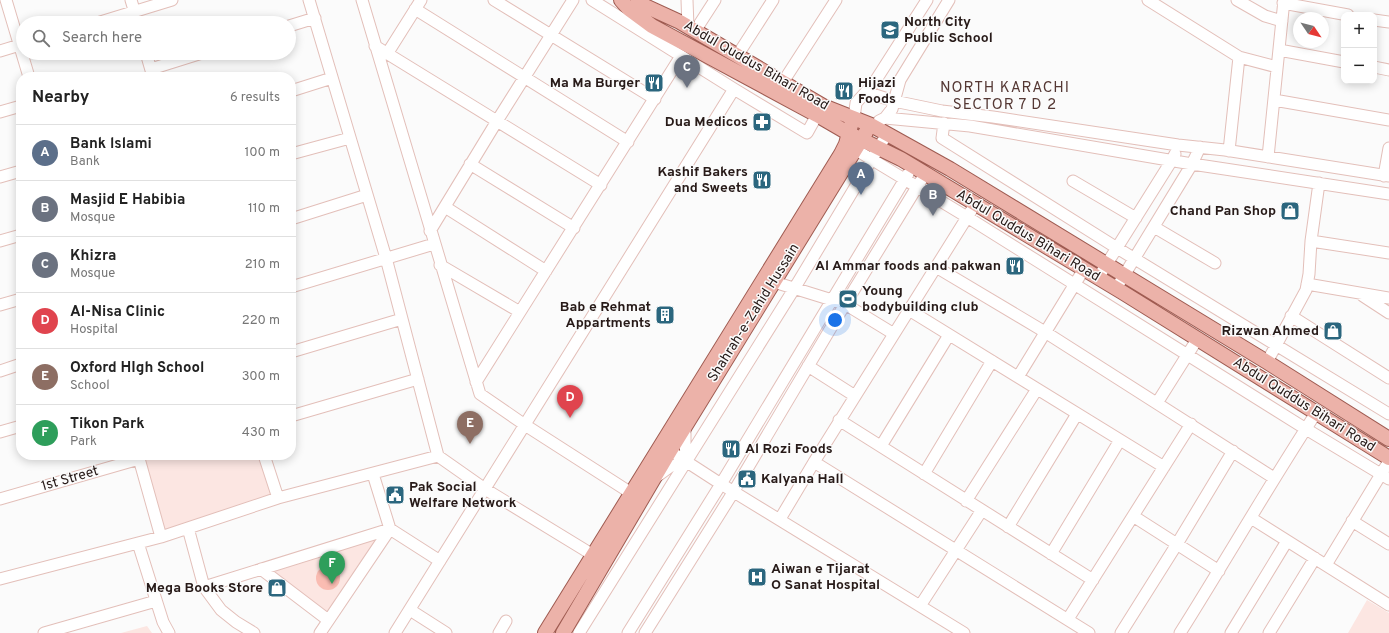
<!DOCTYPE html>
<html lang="en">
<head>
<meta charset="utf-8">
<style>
  :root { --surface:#fff; --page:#f2f2f2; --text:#222; --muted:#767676; --line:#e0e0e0; --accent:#111827 }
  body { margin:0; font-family:Overpass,sans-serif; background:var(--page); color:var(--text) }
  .controls { position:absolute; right:12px; top:12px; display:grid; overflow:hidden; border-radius:8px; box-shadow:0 2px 10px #0003 }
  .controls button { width:36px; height:36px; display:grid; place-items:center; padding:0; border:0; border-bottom:1px solid var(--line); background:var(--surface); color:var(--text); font:20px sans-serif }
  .compass { position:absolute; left:1293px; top:12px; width:36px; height:36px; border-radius:50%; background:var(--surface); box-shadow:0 2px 10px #0003; rotate:125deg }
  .you { position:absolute; left:835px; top:320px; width:14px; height:14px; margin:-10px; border:3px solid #fff; border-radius:50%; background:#1a73e8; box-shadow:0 0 0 6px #1a73e833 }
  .badge { display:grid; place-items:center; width:26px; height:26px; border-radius:50%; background:var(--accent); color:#fff; font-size:13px; font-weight:700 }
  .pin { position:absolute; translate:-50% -33px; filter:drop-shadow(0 1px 2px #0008) }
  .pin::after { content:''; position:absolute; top:21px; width:14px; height:12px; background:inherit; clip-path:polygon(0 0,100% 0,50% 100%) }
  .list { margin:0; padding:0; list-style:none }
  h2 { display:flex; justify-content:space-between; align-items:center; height:52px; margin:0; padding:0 16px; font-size:17px }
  h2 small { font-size:13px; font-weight:400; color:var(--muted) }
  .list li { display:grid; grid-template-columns:26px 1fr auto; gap:12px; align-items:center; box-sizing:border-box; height:56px; padding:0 16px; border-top:1px solid var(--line) }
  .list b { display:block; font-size:15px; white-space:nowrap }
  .list p { margin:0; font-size:13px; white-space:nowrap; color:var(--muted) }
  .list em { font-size:13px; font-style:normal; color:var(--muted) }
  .icon { flex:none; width:22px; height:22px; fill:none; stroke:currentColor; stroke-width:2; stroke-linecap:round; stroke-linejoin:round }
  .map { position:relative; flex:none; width:1389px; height:633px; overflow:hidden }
  .search { position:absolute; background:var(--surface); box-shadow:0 2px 10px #0003; left:16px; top:16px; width:280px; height:44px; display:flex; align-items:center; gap:10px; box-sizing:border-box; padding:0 14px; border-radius:22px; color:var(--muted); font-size:15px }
  .panel { position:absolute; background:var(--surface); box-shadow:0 2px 10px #0003; left:16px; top:72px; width:280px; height:388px; border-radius:16px }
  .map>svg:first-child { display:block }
</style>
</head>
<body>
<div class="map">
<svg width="1389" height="633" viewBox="0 0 1389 633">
  <rect width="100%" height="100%" fill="#fbfbfb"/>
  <path fill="#fce6e2" d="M 138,455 L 265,455 L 278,498 L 161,537 Z
    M 390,529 L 328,620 L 261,569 Z
    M 1367,600 L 1389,613 L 1389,633 L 1348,633 Z
    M 147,626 L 152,633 L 121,633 Z"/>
  <path fill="#fabcb2" d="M316 578a12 12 0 1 1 24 0a12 12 0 1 1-24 0Z"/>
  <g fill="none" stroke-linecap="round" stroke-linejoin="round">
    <g stroke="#e3bfb9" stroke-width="13">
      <path id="minor" d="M 6,0 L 29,77
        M 131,0 L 138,23
        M 309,0 L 386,258 L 438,456
        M 362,0 L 480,394 L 525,425 L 631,493
        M 494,0 L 655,99
        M 592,0 L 734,89 L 807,133 L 817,115
        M 687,0 L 688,27
        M 1148,0 L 1239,57 L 1277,67
        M 1237,0 L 1265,16 L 1282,21
        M 1283,3 L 1348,15
        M 415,9 L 628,142
        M 1374,20 L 1389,22
        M 97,23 L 172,0
        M 289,26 L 315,18
        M 695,31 L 715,0
        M 375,46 L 601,185
        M 1279,50 L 1344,62
        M 0,51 L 23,44
        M 146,53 L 153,77
        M 387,54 L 421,0
        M 737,56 L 773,0
        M 1374,67 L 1389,70
        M 151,69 L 202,53
        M 783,82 L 836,0
        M 291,91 L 332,78
        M 866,92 L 894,101 L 942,111 L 993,117 L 1178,145 L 1225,150 L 1389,176
        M 1274,100 L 1389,120
        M 0,112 L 21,106
        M 854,118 L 856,103 L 874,83 L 927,0
        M 885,118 L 970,126 L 1192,164 L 1389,194
        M 879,121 L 885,118 L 892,109 L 900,80 L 949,0
        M 944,123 L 942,138 L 1117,248 L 1389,414
        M 848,145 L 967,217 L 1306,429 L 1389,479
        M 1229,151 L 1239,57
        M 291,154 L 350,138
        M 1268,157 L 1284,0
        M 470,164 L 574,228
        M 1384,176 L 1389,148
        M 0,177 L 21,171
        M 1073,181 L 1136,218
        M 445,207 L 546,271
        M 291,219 L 367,195
        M 1154,227 L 1215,263
        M 430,231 L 497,121 L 573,0
        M 0,241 L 21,235
        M 1311,241 L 1389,253
        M 440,265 L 520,312
        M 936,267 L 1045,332 L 1274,478
        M 1098,278 L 1172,160 L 1175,154
        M 774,282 L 845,304 L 894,334
        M 1120,282 L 1192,164 L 1200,147
        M 1307,284 L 1389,298
        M 291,287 L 434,244
        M 1363,296 L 1389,313
        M 0,305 L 21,299
        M 909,310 L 1164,467
        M 1291,316 L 1389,378
        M 291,352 L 402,319
        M 1267,362 L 1306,290 L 1309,274 L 1311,241 L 1319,183
        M 808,366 L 855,396
        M 0,371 L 21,364
        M 1018,377 L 1084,269
        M 476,382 L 681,56
        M 1157,403 L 1198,338
        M 291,416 L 418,379
        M 839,420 L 1093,580
        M 685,426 L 685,445 L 687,461
        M 0,432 L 21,426
        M 881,446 L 949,335
        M 670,451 L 721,484 L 964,633
        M 138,455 L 161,537
        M 264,455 L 278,498
        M 814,462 L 1089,633
        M 924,474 L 992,361
        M 656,477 L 671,466 L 687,461
        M 0,499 L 139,459
        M 966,501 L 1037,389
        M 1133,516 L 1219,571
        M 1251,518 L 1389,605
        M 780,519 L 814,462 L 971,211
        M 1352,521 L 1389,544
        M 1008,527 L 1077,414
        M 188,528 L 204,587 L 221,610 L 236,622 L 254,633
        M 138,543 L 163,622 L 169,633
        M 1051,554 L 1120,440
        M 1326,565 L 1389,461
        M 261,569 L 328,620
        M 0,579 L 161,537 L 278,498 L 438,456 L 485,489 L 593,555
        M 204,587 L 390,529 L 440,561
        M 920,606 L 982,510
        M 410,610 L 446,633
        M 1068,619 L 1191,424
        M 44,633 L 156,601
        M 320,633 L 390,529 L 373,474
        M 395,633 L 734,89
        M 499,633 L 506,621
        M 579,633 L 794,289 L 887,134
        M 628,633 L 721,484 L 908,174
        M 645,633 L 734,491 L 838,316 L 925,174
        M 1121,633 L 1177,544 L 1233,451
        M 1180,633 C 1226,560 1269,485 1316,413
        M 1231,633 L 1287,541
        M 1269,633 L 1315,558"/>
    </g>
    <g stroke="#9f5b51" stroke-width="16">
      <path id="major" d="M 621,0 L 629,9 L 652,26 L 817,115 L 848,133 L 901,159 L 1122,292 L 1389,458
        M 638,0 L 645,6 L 680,22 L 823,106 L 871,125 L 950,169 L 1267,362 L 1389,439
        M 545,633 L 841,154 L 846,144 L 851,125
        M 563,633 L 670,451 L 866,132"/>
    </g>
    <use href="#minor" stroke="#fff" stroke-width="11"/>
    <use href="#major" stroke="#ecb2a9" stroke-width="14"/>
  </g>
  <defs>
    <g id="school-square" transform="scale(1)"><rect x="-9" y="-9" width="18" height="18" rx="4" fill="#2b667e" stroke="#fbfbfb"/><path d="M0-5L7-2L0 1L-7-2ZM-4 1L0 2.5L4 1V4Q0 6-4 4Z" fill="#fff"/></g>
    <g id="restaurant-square" transform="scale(1)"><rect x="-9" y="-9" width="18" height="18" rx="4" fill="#2b667e" stroke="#fbfbfb"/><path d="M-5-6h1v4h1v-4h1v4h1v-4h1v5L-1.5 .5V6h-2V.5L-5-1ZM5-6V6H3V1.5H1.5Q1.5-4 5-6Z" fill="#fff"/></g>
    <g id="pharmacy-square" transform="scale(1)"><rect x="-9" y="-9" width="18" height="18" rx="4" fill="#2b667e" stroke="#fbfbfb"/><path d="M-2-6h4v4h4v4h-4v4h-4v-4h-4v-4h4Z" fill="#fff"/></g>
    <g id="shop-square" transform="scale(1)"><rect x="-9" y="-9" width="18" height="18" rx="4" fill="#2b667e" stroke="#fbfbfb"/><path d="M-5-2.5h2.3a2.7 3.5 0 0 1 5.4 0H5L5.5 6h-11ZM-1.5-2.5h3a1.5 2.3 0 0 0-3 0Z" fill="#fff"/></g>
    <g id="stadium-square" transform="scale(1)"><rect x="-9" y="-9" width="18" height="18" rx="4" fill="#2b667e" stroke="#fbfbfb"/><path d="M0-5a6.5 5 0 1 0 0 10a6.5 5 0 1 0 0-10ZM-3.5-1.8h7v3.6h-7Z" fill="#fff"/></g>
    <g id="building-square" transform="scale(1)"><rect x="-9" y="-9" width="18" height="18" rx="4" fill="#2b667e" stroke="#fbfbfb"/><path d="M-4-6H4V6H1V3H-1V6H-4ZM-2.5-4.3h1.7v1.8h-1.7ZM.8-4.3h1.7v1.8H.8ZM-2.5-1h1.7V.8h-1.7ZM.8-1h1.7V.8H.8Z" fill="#fff"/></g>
    <g id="civic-square" transform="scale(1)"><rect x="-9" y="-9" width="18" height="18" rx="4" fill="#2b667e" stroke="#fbfbfb"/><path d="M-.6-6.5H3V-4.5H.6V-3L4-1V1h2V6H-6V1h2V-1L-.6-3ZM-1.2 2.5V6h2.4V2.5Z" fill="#fff"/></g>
    <g id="hospital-square" transform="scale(1)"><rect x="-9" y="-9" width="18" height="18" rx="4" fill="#2b667e" stroke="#fbfbfb"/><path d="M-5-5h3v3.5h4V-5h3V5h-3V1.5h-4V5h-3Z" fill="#fff"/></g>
  </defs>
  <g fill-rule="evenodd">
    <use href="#school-square" x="890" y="30"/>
    <use href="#restaurant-square" x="654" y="83"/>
    <use href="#restaurant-square" x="844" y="91"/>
    <use href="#pharmacy-square" x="762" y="122"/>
    <use href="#restaurant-square" x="762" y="180"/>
    <use href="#shop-square" x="1290" y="211"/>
    <use href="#restaurant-square" x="1015" y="266"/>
    <use href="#stadium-square" x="848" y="299"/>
    <use href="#building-square" x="665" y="315"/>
    <use href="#shop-square" x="1333" y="331"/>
    <use href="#restaurant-square" x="731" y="449"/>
    <use href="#civic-square" x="747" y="479"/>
    <use href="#civic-square" x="395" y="495"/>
    <use href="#hospital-square" x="757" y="577"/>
    <use href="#shop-square" x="277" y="588"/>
  </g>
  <g text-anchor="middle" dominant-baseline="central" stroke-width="3" stroke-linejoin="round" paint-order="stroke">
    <g font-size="14" font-weight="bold" fill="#271a18" stroke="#fbfbfb" text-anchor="end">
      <text x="904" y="22" text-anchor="start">North City<tspan x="904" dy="16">Public School</tspan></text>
      <text x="640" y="83">Ma Ma Burger</text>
      <text x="858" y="83" text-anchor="start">Hijazi<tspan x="858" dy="16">Foods</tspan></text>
      <text x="748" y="122">Dua Medicos</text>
      <text x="748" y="172">Kashif Bakers<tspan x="748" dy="16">and Sweets</tspan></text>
      <text x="1276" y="211">Chand Pan Shop</text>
      <text x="1001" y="266">Al Ammar foods and pakwan</text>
      <text x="862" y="291" text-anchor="start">Young<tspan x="862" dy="16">bodybuilding club</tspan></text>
      <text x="651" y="307">Bab e Rehmat<tspan x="651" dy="16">Appartments</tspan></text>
      <text x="1319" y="331">Rizwan Ahmed</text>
      <text x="745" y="449" text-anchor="start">Al Rozi Foods</text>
      <text x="761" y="479" text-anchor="start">Kalyana Hall</text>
      <text x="409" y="487" text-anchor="start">Pak Social<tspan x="409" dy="16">Welfare Network</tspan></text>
      <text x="771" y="569" text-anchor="start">Aiwan e Tijarat<tspan x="771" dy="16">O Sanat Hospital</tspan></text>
      <text x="263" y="588">Mega Books Store</text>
    </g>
    <g font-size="14" fill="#271a18" stroke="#fbfbfb">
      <text transform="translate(756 66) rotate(30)">Abdul Quddus Bihari Road</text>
      <text transform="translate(1028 236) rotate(31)">Abdul Quddus Bihari Road</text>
      <text transform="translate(754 313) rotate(-58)">Shahrah-e-Zahid Hussain</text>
      <text transform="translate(1304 405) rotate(32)">Abdul Quddus Bihari Road</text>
      <text transform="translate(70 479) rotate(-16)">1st Street</text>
    </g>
    <g font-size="15" letter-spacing="1" fill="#553834" stroke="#fbfbfb">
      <text x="1005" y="88">NORTH KARACHI<tspan x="1005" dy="17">SECTOR 7 D 2</tspan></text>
    </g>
  </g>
</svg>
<div class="controls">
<button>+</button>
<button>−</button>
</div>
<svg class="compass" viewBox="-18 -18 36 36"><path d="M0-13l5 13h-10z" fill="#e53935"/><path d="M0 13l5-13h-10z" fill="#767676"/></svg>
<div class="you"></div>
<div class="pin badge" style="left:861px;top:195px;background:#5c6f8a">A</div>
<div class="pin badge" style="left:933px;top:216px;background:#6b7280">B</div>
<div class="pin badge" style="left:687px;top:88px;background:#6b7280">C</div>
<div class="pin badge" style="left:570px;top:418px;background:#e0444e">D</div>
<div class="pin badge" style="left:470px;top:444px;background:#8d6e63">E</div>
<div class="pin badge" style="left:332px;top:584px;background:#2e9e5b">F</div>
<div class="search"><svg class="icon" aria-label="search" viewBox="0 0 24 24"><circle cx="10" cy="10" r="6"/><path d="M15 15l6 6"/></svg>Search here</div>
<section class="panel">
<h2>Nearby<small>6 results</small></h2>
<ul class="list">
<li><span class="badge" style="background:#5c6f8a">A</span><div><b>Bank lslami</b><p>Bank</p></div><em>100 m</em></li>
<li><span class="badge" style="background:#6b7280">B</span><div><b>Masjid E Habibia</b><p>Mosque</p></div><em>110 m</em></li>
<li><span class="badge" style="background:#6b7280">C</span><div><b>Khizra</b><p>Mosque</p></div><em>210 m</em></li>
<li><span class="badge" style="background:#e0444e">D</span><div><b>Al-Nisa Clinic</b><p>Hospital</p></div><em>220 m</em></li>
<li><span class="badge" style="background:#8d6e63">E</span><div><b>Oxford HIgh School</b><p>School</p></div><em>300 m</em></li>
<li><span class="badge" style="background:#2e9e5b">F</span><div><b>Tikon Park</b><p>Park</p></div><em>430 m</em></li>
</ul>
</section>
</div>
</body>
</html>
